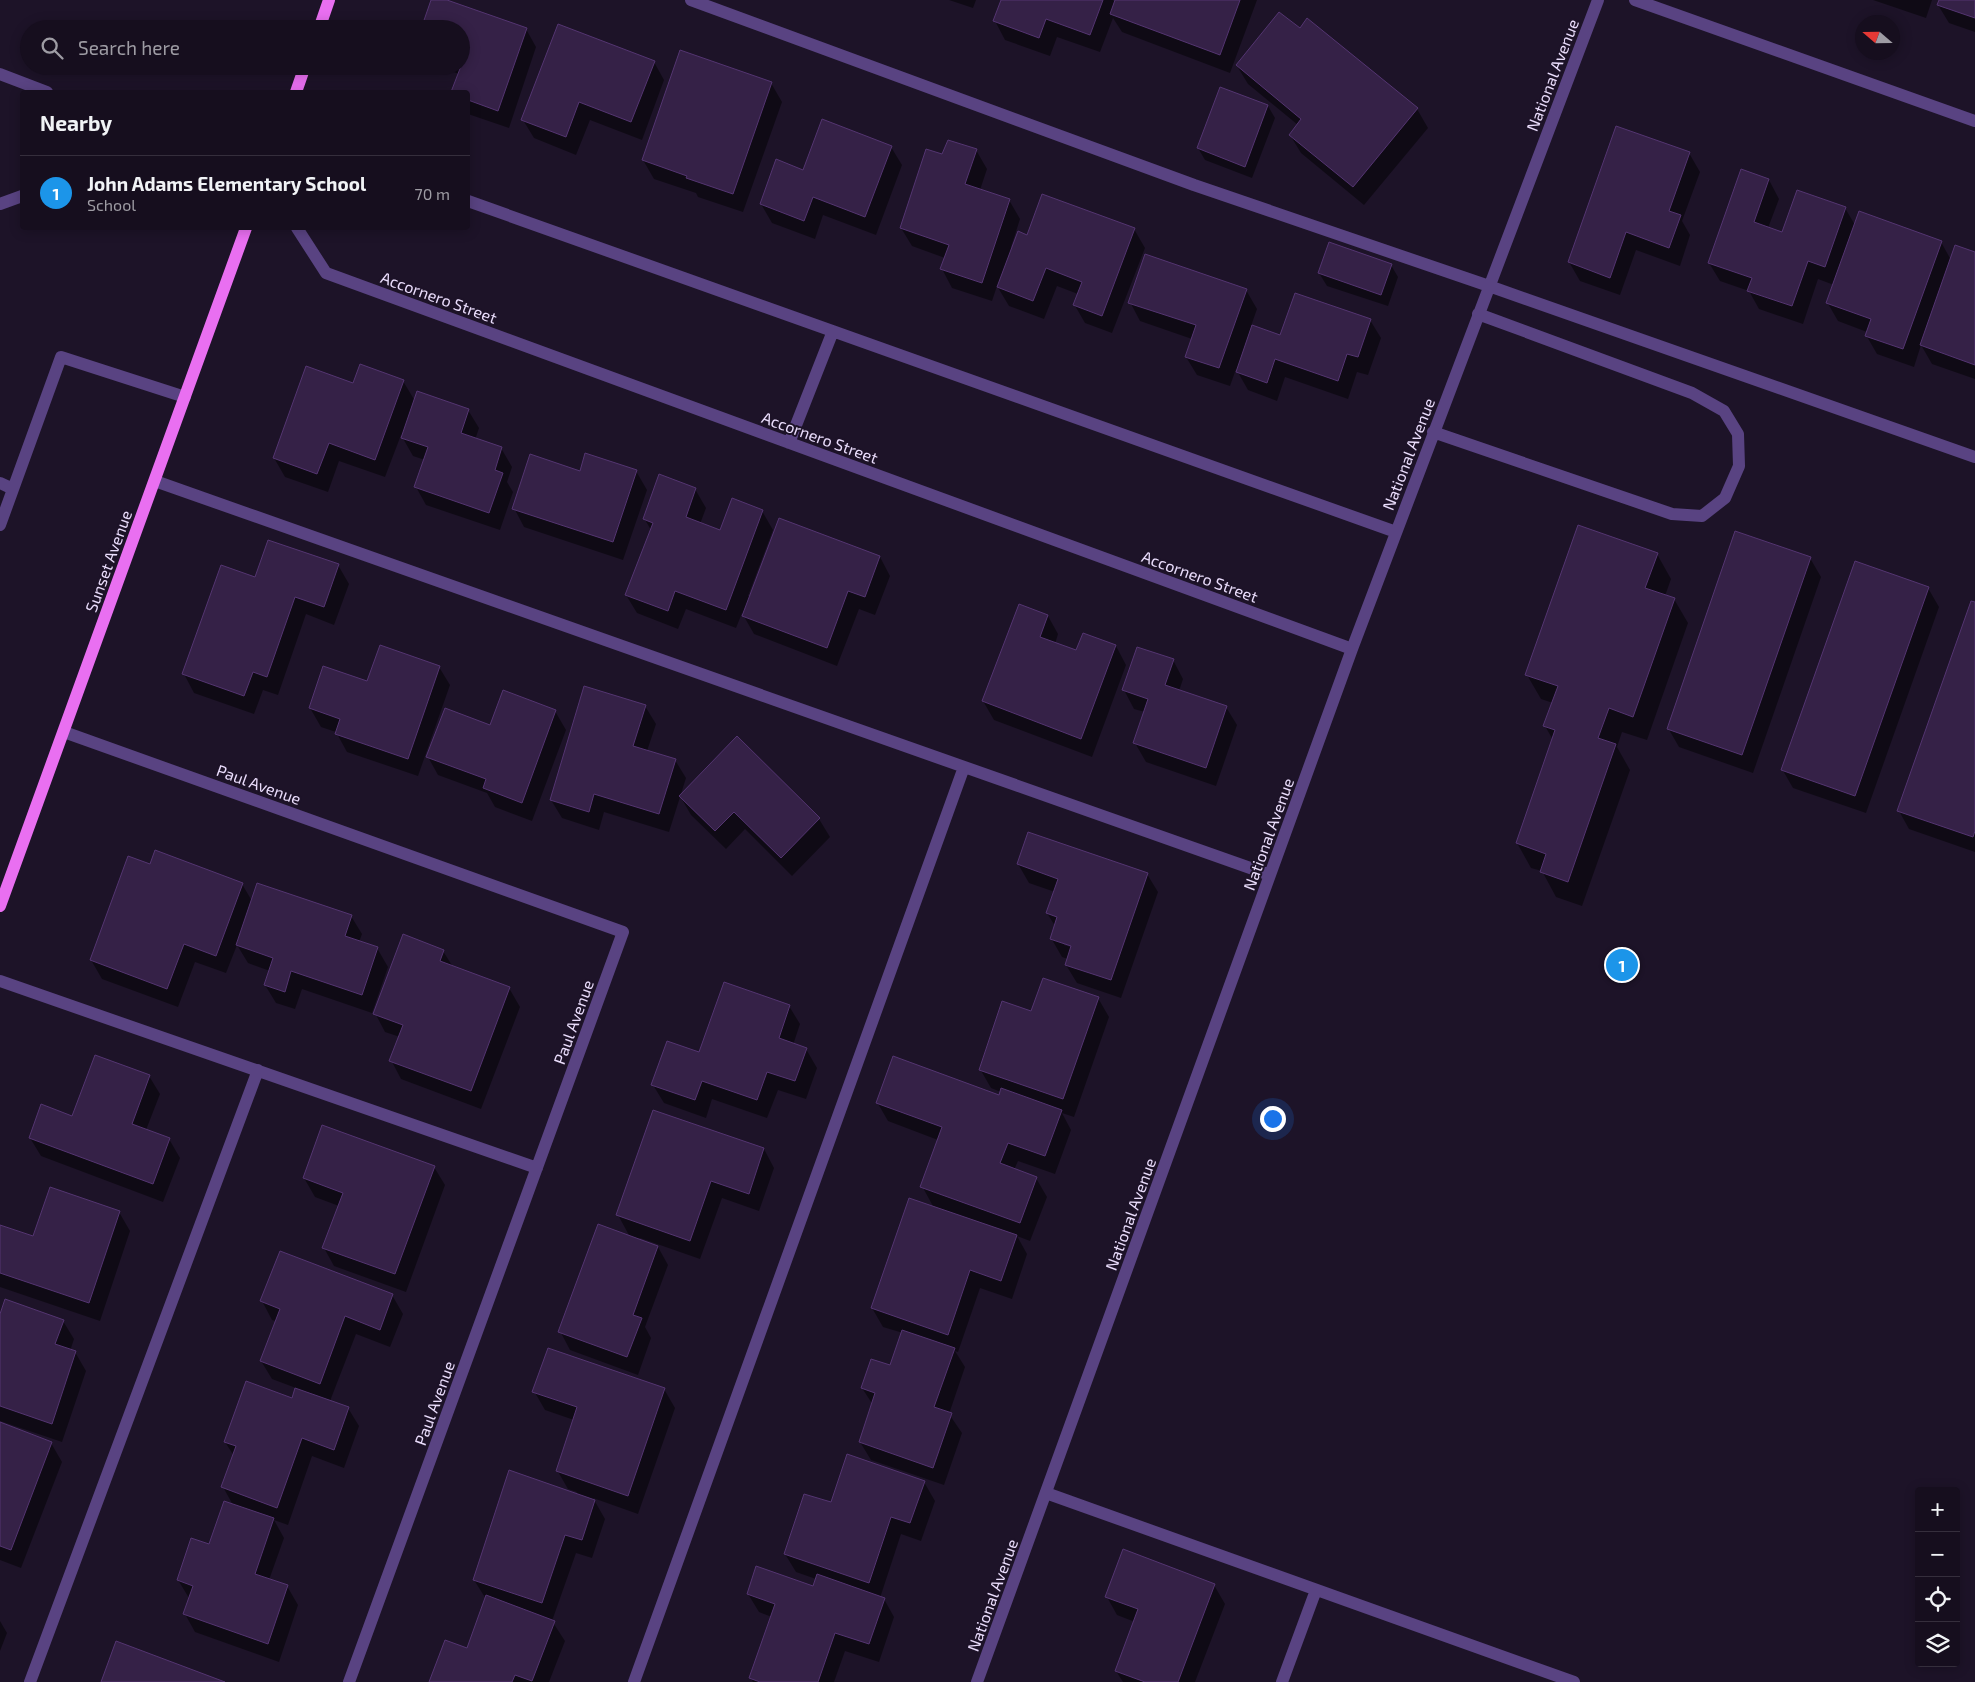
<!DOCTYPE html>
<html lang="en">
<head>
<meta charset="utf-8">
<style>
  :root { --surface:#160e1e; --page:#231c2b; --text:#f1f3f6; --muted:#9e9ca4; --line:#352e3c; --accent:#1c95e9 }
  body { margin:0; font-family:"Exo 2",sans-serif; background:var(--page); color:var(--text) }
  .controls { position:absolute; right:15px; bottom:15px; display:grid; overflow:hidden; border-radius:5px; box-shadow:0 2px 12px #0003 }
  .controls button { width:45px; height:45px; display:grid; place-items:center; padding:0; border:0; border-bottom:1px solid var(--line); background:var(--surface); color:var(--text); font:25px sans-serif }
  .compass { position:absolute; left:1855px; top:15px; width:45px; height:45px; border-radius:50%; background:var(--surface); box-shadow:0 2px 12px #0003; rotate:290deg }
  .you { position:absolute; left:1272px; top:1118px; width:18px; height:18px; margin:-12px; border:4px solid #fff; border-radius:50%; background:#1a73e8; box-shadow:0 0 0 8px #1a73e833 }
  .badge { display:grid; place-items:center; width:32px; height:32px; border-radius:50%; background:var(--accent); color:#fff; font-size:16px; font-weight:700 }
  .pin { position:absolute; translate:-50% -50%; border:2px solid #fff; box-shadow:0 1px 5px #0006 }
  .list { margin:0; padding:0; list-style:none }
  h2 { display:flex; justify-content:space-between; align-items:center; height:65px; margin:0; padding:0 20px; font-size:21px }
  h2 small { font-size:16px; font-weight:400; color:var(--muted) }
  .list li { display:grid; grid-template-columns:32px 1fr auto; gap:15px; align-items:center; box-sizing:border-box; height:75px; padding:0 20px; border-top:1px solid var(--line) }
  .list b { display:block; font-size:19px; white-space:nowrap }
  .list p { margin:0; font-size:16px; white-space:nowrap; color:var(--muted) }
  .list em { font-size:16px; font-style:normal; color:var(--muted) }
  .icon { flex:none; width:28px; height:28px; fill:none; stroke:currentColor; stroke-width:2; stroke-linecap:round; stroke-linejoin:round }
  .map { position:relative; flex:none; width:1975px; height:1682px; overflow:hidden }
  .search { position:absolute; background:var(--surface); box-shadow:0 2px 12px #0003; left:20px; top:20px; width:450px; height:55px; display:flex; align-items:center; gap:12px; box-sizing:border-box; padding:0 18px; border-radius:28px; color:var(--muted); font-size:19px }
  .panel { position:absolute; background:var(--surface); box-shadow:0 2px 12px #0003; left:20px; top:90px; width:450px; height:140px; border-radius:5px }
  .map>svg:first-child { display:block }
</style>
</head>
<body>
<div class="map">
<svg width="1975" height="1682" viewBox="0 0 1975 1682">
  <rect width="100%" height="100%" fill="#1d1328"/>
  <path fill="#0007" fill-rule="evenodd" d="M 432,0 L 443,0 L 526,29 L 536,47 L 509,128 L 468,114 L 468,92 L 452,92 L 459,74 L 438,66 L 461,66 L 461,29 Z
    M 949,0 L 976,0 L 973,8 Z
    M 1002,0 L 1113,0 L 1115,3 L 1116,0 L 1257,0 L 1230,73 L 1122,32 L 1113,18 L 1100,52 L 1057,37 L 1050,56 L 1005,40 L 995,21 Z
    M 1873,0 L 1932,0 L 1926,18 Z
    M 1940,0 L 1975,0 L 1975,32 L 1949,23 L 1938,5 Z
    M 1308,20 L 1417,109 L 1428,128 L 1364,205 L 1301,153 L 1290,135 L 1298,125 L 1248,84 L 1237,66 L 1300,30 Z
    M 654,62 L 664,80 L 642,140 L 590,120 L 576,155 L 534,138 L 523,120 Z
    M 771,83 L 782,102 L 743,212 L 698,197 L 696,193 L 654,179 L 643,160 Z
    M 1268,106 L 1275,118 L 1252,178 L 1205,160 L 1198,148 Z
    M 891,147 L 902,165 L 876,235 L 823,215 L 815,239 L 772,223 L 761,204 L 804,171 Z
    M 976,150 L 987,169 L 980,190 L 1009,200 L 1020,219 L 1011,247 L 1013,248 L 1027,236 L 1134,229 L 1145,248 L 1112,333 L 1085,323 L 1074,304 L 1078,294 L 1057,286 L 1044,319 L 1009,306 L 997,286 L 992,301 L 952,288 L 942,269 L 945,258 L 912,246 L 901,228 L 943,156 Z
    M 1689,153 L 1700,172 L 1682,221 L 1690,235 L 1680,266 L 1636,250 L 1620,295 L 1580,281 L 1569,262 Z
    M 1741,171 L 1769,180 L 1779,199 L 1768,228 L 1783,233 L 1845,208 L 1855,225 L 1941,242 L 1951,260 L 1975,253 L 1975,379 L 1932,364 L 1921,345 L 1914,367 L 1877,354 L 1866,335 L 1867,332 L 1838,321 L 1827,302 L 1834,285 L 1818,279 L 1803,324 L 1759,309 L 1749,291 L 1720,281 L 1709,263 Z
    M 1391,265 L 1398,277 L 1388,306 L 1327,286 L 1319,273 Z
    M 1246,290 L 1257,309 L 1251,326 L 1281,337 L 1370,320 L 1381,338 L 1368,375 L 1357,372 L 1348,399 L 1285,377 L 1277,401 L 1248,390 L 1236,369 L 1230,386 L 1197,375 L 1186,357 L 1192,339 L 1140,321 L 1130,302 Z
    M 403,381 L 415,401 L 468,410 L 479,428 L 475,440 L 501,448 L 512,467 L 507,482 L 513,492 L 500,530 L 426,505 L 416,487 L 425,460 L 413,456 L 401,435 L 385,477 L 339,461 L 328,492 L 285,477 L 274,458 L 354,385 Z
    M 636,471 L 647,490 L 623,560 L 524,527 L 514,508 L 580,472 Z
    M 695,489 L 706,508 L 700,524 L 721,532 L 762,511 L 773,530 L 748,596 L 751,597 L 780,520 L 880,557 L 890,576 L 875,615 L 859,609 L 837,666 L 754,634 L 742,613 L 736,628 L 686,609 L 678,629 L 637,613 L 626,595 L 651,530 L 644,518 Z
    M 1657,554 L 1671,579 L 1665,596 L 1674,599 L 1688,623 L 1647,740 L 1622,732 L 1617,747 L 1630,770 L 1582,906 L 1556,897 L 1542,871 L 1531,868 L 1517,843 L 1553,740 L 1545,726 L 1553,703 L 1541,699 L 1527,675 Z
    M 1810,558 L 1821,577 L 1753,773 L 1679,747 L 1668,728 Z
    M 338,565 L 349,584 L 334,625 L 306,614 L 278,695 L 263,690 L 254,714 L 194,693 L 184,674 L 256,578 Z
    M 1928,588 L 1939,607 L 1866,813 L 1793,788 L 1782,769 Z
    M 1975,604 L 1975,852 L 1909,829 L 1899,811 Z
    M 1048,616 L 1058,634 L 1055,644 L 1077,652 L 1083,634 L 1116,646 L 1126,665 L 1092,757 L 994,720 L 983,701 Z
    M 1173,660 L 1183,679 L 1179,691 L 1226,707 L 1237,725 L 1216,786 L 1146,762 L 1135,743 L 1145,712 L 1134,709 L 1124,690 Z
    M 439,667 L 450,685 L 418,776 L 347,752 L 336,732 L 321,727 L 310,708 L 368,682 Z
    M 645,706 L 656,724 L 647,751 L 675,760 L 686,778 L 669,832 L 604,812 L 599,830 L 562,818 L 551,800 Z
    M 555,711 L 566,730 L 532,821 L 495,807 L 487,793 L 438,775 L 428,757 L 491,727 Z
    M 737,738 L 819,819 L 830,837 L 792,876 L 745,829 L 726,849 L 691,815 L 680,796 Z
    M 1018,864 L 1147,874 L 1158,892 L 1121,998 L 1077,983 L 1066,965 L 1068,959 L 1062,957 L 1051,938 L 1055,926 L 1047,913 L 1055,892 L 1029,883 ZM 1064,942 L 1077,949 L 1064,945 Z
    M 150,866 L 242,884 L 252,901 L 351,916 L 362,934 L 359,942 L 377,948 L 388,967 L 372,1013 L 302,989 L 295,1009 L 276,1003 L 265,985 L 270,971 L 248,963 L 237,945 L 226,973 L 195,962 L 178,1007 L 102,979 L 91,960 Z
    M 443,951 L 453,967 L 509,988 L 520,1007 L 481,1109 L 401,1079 L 391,1060 L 400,1037 L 385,1032 L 375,1013 Z
    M 1098,998 L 1109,1017 L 1074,1117 L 1062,1113 L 1071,1130 L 1055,1174 L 1018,1161 L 1014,1170 L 1036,1178 L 1047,1197 L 1030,1241 L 1017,1236 L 1027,1254 L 1012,1299 L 980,1288 L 958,1352 L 955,1351 L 965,1367 L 949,1414 L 962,1433 L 944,1485 L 871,1460 L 860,1442 L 873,1405 L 862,1388 L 891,1367 L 903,1333 L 883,1327 L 872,1308 L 934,1208 L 922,1186 L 938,1140 L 888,1121 L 877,1102 L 1000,1096 L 1001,1092 L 991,1088 L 980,1069 L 1032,1013 Z
    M 789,1006 L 800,1024 L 793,1045 L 806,1049 L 817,1068 L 806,1099 L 778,1090 L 767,1118 L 712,1099 L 706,1118 L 664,1103 L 653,1085 L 699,1054 Z
    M 149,1076 L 160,1094 L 146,1130 L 169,1139 L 180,1158 L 163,1202 L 41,1156 L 30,1138 L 73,1117 Z
    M 764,1149 L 774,1168 L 759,1211 L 722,1198 L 700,1259 L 640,1238 L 639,1240 L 658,1247 L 668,1265 L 645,1327 L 651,1338 L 638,1375 L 570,1350 L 560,1331 L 630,1237 L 618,1215 Z
    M 434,1167 L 445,1185 L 406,1292 L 334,1266 L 324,1248 L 339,1206 L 315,1197 L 304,1178 Z
    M 119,1212 L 130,1231 L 100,1321 L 0,1287 L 0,1226 L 33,1238 Z
    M 392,1295 L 403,1314 L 390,1347 L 356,1334 L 330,1401 L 348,1408 L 359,1426 L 344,1468 L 312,1456 L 288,1525 L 274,1520 L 284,1538 L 269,1580 L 287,1586 L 298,1605 L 279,1662 L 195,1632 L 185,1614 L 189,1598 L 178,1580 L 210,1545 L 233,1505 L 223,1487 L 234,1456 L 225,1442 L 292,1399 L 296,1388 L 272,1379 L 261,1361 L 276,1321 L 272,1320 L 262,1301 Z
    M 0,1318 L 63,1321 L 74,1339 L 70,1351 L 75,1352 L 86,1371 L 62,1442 L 0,1421 Z
    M 664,1389 L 675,1408 L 638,1514 L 593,1498 L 605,1519 L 592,1558 L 576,1553 L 552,1621 L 565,1641 L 549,1682 L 430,1682 L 468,1650 L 486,1599 L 474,1580 L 576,1494 L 577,1492 L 568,1489 L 557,1470 L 574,1420 L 545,1410 L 534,1391 Z
    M 0,1423 L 51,1443 L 62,1462 L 21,1568 L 0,1560 Z
    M 924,1482 L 935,1501 L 921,1541 L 901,1534 L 880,1598 L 884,1599 L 894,1617 L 879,1662 L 845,1651 L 834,1682 L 753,1682 L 751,1678 L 772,1617 L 759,1612 L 748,1594 L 813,1587 L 816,1579 L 796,1572 L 785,1554 L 832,1504 Z
    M 1214,1585 L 1225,1604 L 1195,1682 L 1123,1682 L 1116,1671 L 1135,1622 L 1117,1615 L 1107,1597 Z
    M 0,1621 L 7,1633 L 0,1651 Z"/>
  <path fill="#352147" stroke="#543571" d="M 431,0 L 447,0 L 527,28 L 498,111 L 468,100 L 468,92 L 451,92 L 461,66 L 461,29 L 421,29 Z
    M 1001,0 L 1103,0 L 1090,35 L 1046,19 L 1039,38 L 993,21 Z
    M 1115,0 L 1240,0 L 1220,55 L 1110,14 Z
    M 1939,0 L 1975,0 L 1975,18 L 1937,5 Z
    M 1279,12 L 1300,28 L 1307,18 L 1418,108 L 1353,187 L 1289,135 L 1301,119 L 1236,65 Z
    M 558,24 L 655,61 L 631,122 L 579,102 L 566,137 L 521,120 Z
    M 680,50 L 772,82 L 733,194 L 686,178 L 687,176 L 642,160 Z
    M 1220,87 L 1268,105 L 1245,167 L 1197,148 Z
    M 822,119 L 892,146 L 865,217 L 813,197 L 804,221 L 760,204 L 776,159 L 803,170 Z
    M 1616,126 L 1690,152 L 1669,211 L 1681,215 L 1669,248 L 1626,232 L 1610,278 L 1568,262 Z
    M 948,140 L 977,149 L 965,184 L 1010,199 L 982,283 L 940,269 L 949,245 L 900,228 L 926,149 L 942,154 Z
    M 1741,169 L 1769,179 L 1754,222 L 1782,232 L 1797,190 L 1846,207 L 1825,267 L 1808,261 L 1792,306 L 1747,291 L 1752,278 L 1708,263 Z
    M 1042,194 L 1135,228 L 1102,316 L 1073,305 L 1082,282 L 1046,268 L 1033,301 L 997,287 L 1018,231 L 1027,235 Z
    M 1859,211 L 1942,241 L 1903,349 L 1865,336 L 1871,319 L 1826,303 Z
    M 1329,242 L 1392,264 L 1381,295 L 1318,273 Z
    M 1955,245 L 1975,252 L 1975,365 L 1920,345 Z
    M 1145,254 L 1247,289 L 1219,368 L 1185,357 L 1196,325 L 1128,303 Z
    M 1295,293 L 1371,319 L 1358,357 L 1347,354 L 1338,381 L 1275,359 L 1267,383 L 1236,372 L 1252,325 L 1280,335 Z
    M 360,364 L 404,380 L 375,460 L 329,443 L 317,474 L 273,458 L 306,366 L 353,383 Z
    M 417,391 L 469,409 L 461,433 L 502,447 L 495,470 L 503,473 L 489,513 L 414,487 L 428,447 L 401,438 Z
    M 585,453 L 637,470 L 613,542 L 512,509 L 530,454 L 580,471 Z
    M 659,474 L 696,488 L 686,517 L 720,530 L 732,498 L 763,510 L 726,610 L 675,591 L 668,611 L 625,595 L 653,523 L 643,519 Z
    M 779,518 L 880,556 L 865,597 L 848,591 L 827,648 L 742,616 Z
    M 1578,525 L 1658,553 L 1645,588 L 1675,598 L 1633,717 L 1609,708 L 1598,738 L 1616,744 L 1568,882 L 1540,872 L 1546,854 L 1516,843 L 1555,730 L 1543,726 L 1558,686 L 1525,675 Z
    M 1735,531 L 1811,557 L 1742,755 L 1667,729 Z
    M 268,540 L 339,564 L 324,607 L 295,597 L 267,677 L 253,672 L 244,696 L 182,674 L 221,565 L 255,577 Z
    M 1855,561 L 1929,587 L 1855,796 L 1781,770 Z
    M 1971,601 L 1975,602 L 1975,831 L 1973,837 L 1897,811 Z
    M 1019,604 L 1048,615 L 1040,637 L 1076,650 L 1083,633 L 1116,645 L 1081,739 L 982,701 Z
    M 380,645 L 440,666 L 408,759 L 335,734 L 340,719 L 309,708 L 323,666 L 367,681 Z
    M 1137,647 L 1174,659 L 1165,685 L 1227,706 L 1206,768 L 1133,743 L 1148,699 L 1122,690 Z
    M 584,686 L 646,705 L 633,746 L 676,759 L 659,814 L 594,794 L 589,812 L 550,800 Z
    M 503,690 L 556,710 L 522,803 L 483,788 L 486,779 L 426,757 L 445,708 L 490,725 Z
    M 737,736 L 820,818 L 781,858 L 734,812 L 715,831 L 679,796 Z
    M 1028,832 L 1148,873 L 1111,980 L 1065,965 L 1071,946 L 1050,939 L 1057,917 L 1046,913 L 1058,879 L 1017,864 Z
    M 155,850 L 243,883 L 216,956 L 184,944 L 167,989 L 90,960 L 128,856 L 150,864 Z
    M 257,883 L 352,915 L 345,936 L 378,947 L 362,995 L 291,971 L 285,992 L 264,985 L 273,958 L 236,945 Z
    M 403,934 L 444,950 L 440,961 L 510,987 L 471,1091 L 389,1061 L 403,1025 L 373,1014 Z
    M 1043,978 L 1099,997 L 1063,1099 L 979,1070 L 1002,1001 L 1031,1011 Z
    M 724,982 L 790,1005 L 779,1038 L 807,1048 L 795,1081 L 767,1072 L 757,1100 L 702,1081 L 695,1100 L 651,1085 L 667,1041 L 699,1052 Z
    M 95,1055 L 150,1075 L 132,1124 L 170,1138 L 153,1184 L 29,1138 L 41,1104 L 72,1116 Z
    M 893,1056 L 999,1095 L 1001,1088 L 1062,1110 L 1045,1156 L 1008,1143 L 1000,1163 L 1037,1177 L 1020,1223 L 920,1187 L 942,1127 L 876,1103 Z
    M 653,1110 L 764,1148 L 749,1194 L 711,1181 L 690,1241 L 616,1215 Z
    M 322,1125 L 435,1166 L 395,1274 L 322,1248 L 343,1193 L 303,1178 Z
    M 50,1187 L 120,1211 L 89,1303 L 0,1273 L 0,1225 L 33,1236 Z
    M 909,1198 L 1017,1235 L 1001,1281 L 970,1270 L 948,1335 L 871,1308 Z
    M 598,1224 L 658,1246 L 633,1315 L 642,1318 L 627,1357 L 558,1332 Z
    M 280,1251 L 393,1294 L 380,1330 L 345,1316 L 320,1384 L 260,1361 L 280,1309 L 260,1301 Z
    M 5,1299 L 64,1320 L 55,1344 L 76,1351 L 52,1424 L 0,1406 L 0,1314 Z
    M 902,1330 L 955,1348 L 934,1407 L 952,1413 L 933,1468 L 859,1442 L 875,1393 L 861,1388 L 871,1359 L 890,1365 Z
    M 548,1348 L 665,1388 L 628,1496 L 556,1471 L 577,1407 L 532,1392 Z
    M 246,1381 L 292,1398 L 295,1388 L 349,1407 L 334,1450 L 302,1438 L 277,1508 L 221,1487 L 236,1446 L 224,1442 Z
    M 0,1422 L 52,1442 L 11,1550 L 0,1546 Z
    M 847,1454 L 925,1481 L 910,1523 L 891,1517 L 869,1583 L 784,1554 L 804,1494 L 831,1502 Z
    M 509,1470 L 595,1500 L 582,1540 L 565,1535 L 542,1603 L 473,1580 Z
    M 224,1501 L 274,1518 L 255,1574 L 288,1585 L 268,1644 L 183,1614 L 193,1586 L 177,1580 L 191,1538 L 209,1544 Z
    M 1123,1549 L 1215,1584 L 1178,1682 L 1145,1682 L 1115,1671 L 1138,1609 L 1105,1597 Z
    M 756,1566 L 813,1586 L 817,1574 L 885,1598 L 869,1644 L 835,1633 L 818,1682 L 760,1682 L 749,1678 L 775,1604 L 747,1594 Z
    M 486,1595 L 555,1621 L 532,1681 L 515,1675 L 512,1682 L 429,1682 L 445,1640 L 467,1648 Z
    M 116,1641 L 225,1682 L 101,1682 Z"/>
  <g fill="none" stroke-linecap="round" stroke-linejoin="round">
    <path stroke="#594382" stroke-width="12" d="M 691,0 L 1194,185 L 1489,286 L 1975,457
      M 1635,0 L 1975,121
      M 0,74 L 47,92
      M 468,201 L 1396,532
      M 0,204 L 22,196
      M 297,228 L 326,273 L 1352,649
      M 1433,432 L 1672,514 L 1702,516 L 1725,498 L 1739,466 L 1738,434 L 1724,411 L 1692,393 L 1478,314
      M 789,443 L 833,331
      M 155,481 L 1270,875
      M 0,483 L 13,489
      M 0,525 L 61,357 L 185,397
      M 64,732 L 623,932 L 349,1682
      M 0,981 L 537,1168
      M 1046,1493 L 1574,1682
      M 30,1682 L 258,1070
      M 634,1682 L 964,767
      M 977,1682 L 1352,649 L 1598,0
      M 1282,1682 L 1316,1590"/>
    <path stroke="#e96ff1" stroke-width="12" d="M 319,29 L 329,0
      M 296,92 L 305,66
      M 0,906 L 246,228"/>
  </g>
  <g text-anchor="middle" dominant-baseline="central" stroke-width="4" stroke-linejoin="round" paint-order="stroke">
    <g font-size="16" fill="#eaddfc" stroke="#1d1328">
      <text transform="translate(1552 75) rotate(-69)">National Avenue</text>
      <text transform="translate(439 297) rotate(20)">Accornero Street</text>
      <text transform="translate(820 437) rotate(20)">Accornero Street</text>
      <text transform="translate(1408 454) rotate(-69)">National Avenue</text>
      <text transform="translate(108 561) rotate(-70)">Sunset Avenue</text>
      <text transform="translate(1200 576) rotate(20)">Accornero Street</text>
      <text transform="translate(259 784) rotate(20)">Paul Avenue</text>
      <text transform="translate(1268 834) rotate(-70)">National Avenue</text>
      <text transform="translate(573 1022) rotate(-70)">Paul Avenue</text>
      <text transform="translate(1130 1214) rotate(-70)">National Avenue</text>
      <text transform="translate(434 1403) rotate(-70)">Paul Avenue</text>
      <text transform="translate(992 1595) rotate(-70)">National Avenue</text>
    </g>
  </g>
</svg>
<div class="controls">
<button>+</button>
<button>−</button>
<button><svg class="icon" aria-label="locate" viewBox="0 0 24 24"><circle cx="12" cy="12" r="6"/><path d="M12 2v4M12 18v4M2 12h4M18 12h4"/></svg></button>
<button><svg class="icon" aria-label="layers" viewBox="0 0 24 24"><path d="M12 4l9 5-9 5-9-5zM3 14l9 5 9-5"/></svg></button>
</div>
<svg class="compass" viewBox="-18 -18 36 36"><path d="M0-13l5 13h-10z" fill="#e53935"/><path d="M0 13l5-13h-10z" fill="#9e9ca4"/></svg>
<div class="you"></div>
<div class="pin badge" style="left:1622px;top:965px">1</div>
<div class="search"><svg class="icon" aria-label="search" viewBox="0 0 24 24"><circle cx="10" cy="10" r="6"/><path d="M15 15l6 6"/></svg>Search here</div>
<section class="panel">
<h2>Nearby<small></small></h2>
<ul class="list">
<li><span class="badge">1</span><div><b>John Adams Elementary School</b><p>School</p></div><em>70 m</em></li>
</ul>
</section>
</div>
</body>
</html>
